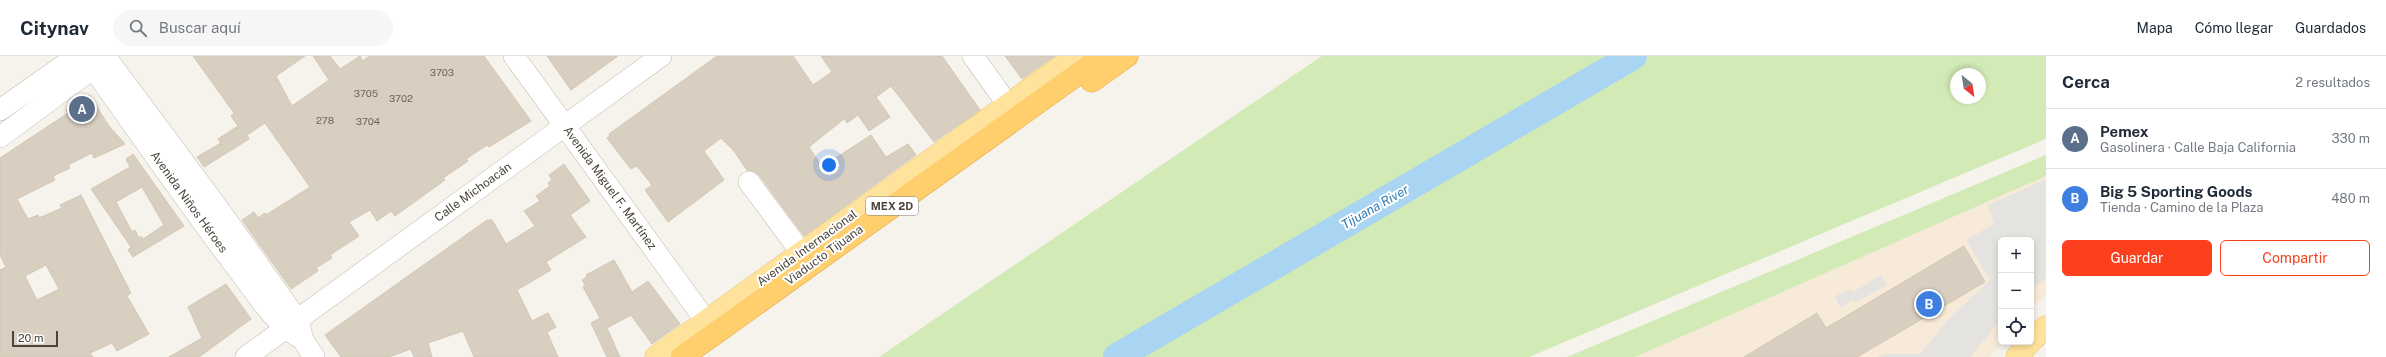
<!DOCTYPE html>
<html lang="es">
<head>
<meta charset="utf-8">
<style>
  :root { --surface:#fff; --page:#f6f6f7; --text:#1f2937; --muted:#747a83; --line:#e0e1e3; --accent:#fc3f1d }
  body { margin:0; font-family:"Public Sans",sans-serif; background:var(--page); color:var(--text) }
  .controls { position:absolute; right:12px; bottom:12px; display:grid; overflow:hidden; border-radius:6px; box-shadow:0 2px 6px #0003 }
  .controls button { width:36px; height:36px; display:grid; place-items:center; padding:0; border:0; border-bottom:1px solid var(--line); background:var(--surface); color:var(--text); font:20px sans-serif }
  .compass { position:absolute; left:1950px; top:12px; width:36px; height:36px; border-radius:50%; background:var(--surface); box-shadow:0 2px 6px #0003; rotate:150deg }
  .scale { position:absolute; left:12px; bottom:10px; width:46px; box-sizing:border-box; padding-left:4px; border:2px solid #4b4439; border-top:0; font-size:11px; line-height:14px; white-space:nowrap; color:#4b4439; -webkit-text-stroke:3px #fff; paint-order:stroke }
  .you { position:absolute; left:829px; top:109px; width:14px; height:14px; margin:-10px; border:3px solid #fff; border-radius:50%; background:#1a73e8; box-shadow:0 0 0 6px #1a73e833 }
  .badge { display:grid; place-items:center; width:26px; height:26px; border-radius:50%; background:var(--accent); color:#fff; font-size:13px; font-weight:700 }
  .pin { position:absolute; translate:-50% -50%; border:2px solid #fff; box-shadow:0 1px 4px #0006 }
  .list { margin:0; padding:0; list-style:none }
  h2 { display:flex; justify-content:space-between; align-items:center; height:52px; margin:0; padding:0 16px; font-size:17px }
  h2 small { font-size:13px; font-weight:400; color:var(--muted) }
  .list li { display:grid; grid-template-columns:26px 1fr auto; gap:12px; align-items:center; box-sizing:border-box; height:60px; padding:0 16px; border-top:1px solid var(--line) }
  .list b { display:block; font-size:15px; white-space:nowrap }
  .list p { margin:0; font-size:13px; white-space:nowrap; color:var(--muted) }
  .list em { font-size:13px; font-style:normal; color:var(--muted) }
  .actions { display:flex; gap:8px; padding:12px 16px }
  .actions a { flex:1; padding:9px 0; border:1px solid var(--accent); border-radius:6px; text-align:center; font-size:14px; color:var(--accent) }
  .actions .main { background:var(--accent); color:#fff }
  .icon { flex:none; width:22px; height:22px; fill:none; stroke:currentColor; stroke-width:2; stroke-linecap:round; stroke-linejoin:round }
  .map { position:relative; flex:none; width:2046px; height:301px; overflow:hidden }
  header { display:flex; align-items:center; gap:24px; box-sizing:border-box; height:56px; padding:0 20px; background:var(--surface); border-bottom:1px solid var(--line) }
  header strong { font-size:19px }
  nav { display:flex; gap:22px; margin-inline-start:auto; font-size:14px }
  .search { width:280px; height:36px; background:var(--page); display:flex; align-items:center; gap:10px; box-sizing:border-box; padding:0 14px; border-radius:22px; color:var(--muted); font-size:15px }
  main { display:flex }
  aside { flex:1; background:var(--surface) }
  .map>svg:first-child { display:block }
</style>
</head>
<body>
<header>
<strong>Citynav</strong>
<div class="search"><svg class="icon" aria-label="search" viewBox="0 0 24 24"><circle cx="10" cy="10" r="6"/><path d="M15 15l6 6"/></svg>Buscar aquí</div>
<nav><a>Mapa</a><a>Cómo llegar</a><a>Guardados</a></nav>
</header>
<main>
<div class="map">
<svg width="2046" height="301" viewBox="0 0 2046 301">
  <rect width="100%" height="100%" fill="#f6f3ec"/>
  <path fill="#f7ead8" d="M 2046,120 L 2046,239 L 2031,252 L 2031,184 L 2001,184 L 2002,286 L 1990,301 L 1635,301 Z"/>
  <path fill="#d2eab5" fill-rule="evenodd" d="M 1322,0 L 2046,0 L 2046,83 L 1529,301 L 879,301 ZM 1956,18 L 1980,18 L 1980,42 L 1956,42 Z
    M 2046,99 L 2046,120 L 1635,301 L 1567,301 Z"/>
  <path fill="#e5e3e0" d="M 2046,123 L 2046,222 L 2031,234 L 2031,184 L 2001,184 L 2001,264 L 1970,301 L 1877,301 L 1887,298 L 1920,298 L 1947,265 L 1990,224 L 1966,184 L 1994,168 L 1988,149 Z
    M 1881,219 L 1887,229 L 1855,247 L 1853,244 L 1840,252 L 1835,240 L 1850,233 L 1853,236 Z"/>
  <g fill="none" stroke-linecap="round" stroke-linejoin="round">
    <path stroke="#a9d4f2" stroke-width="28" d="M 1117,301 L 1633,0"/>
  </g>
  <path fill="#d8cfc1" stroke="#d3c7b4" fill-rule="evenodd" d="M 193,0 L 305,0 L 276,20 L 292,50 L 329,24 L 313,0 L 330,0 L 340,13 L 360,0 L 363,5 L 369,0 L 484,0 L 531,65 L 489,91 L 487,89 L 466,103 L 468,105 L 443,122 L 445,124 L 395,160 L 391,155 L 377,165 L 370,154 L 349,166 L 359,180 L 330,199 L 332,202 L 316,212 L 318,215 L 291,233 L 242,164 L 254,156 L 258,162 L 265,157 L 266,159 L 310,131 L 265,67 L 247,79 L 249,83 L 204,111 L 197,101 L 221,87 L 218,83 L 238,70 L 231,60 L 234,57 Z
    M 547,0 L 618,0 L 571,34 Z
    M 717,0 L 793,0 L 813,29 L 832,16 L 821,0 L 942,0 L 980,54 L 934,86 L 891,30 L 876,41 L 890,61 L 869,75 L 858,59 L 847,67 L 844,63 L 809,91 L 822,111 L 871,79 L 886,101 L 908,88 L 916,99 L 804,180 L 759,119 L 753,115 L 747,114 L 734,95 L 721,82 L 704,95 L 724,124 L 668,166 L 645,134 L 652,129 L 637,110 L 631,113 L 607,82 L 610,80 L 609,78 Z
    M 1005,0 L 1055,0 L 1022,23 Z
    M 89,39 L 109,70 L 125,88 L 94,102 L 92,97 L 68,109 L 70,112 L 53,120 L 55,124 L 17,143 L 28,163 L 38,159 L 39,162 L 62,152 L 60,149 L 81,139 L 131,237 L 127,240 L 149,278 L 117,295 L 112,287 L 90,297 L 93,301 L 0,301 L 0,214 L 6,211 L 0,199 L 0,102 L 68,57 L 66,54 ZM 46,209 L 59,233 L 37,244 L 25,220 Z
    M 133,98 L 184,170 L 133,201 L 128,194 L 131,191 L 91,133 L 130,111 L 126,103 ZM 142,131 L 164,169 L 143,183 L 141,180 L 139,182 L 135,174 L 132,176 L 116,146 Z
    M 564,108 L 590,145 L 570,159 L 586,181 L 546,206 L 551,214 L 517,234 L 532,265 L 548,257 L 556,271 L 547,276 L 558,301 L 474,301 L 463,275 L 428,287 L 432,301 L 414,301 L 411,293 L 389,301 L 341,301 L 325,279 L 487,164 L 492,164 L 506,188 L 535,170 L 524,155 L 540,145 L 536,140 L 550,130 L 548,127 L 552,124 L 549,119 Z
    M 1964,190 L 1985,226 L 1857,301 L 1744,301 L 1817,257 L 1826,272 Z
    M 614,204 L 632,236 L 648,225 L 680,268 L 652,288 L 631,259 L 607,272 L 620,301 L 607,301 L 591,267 L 600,262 L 583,231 L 586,230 L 582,224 L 587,221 L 586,219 Z
    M 226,228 L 251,263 L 199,301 L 169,301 L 202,282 L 188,251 Z"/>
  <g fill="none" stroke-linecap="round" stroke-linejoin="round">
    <g stroke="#c2bbae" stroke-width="22">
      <path id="minor" d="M 84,0 C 135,70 184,143 237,212 C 255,235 272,265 297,280
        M 105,0 L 223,159 L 298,265 L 303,284 L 314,301
        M 514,0 L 706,265
        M 973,0 L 1008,49
        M 0,54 L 77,0
        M 0,81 L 103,5
        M 749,126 L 801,196
        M 246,301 L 661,0"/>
    </g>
    <g stroke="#e6c16a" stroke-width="23">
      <path id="major" d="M 2031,285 L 2046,271
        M 656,301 L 1076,0
        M 2017,301 L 2030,286"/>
    </g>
    <g stroke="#e0a43c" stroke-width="23">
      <path id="highway" d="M 1092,25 L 1127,0
        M 682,301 L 1103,0"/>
    </g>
    <use href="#minor" stroke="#fff" stroke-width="21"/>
    <use href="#major" stroke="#ffe39c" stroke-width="22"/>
    <use href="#highway" stroke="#ffcf6e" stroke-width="22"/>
  </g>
  <g text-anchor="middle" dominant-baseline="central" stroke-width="4" stroke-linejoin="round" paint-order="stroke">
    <g font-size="10" fill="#6e675b">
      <text x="442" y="16">3703</text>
      <text x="366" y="37">3705</text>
      <text x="401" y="42">3702</text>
      <text x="325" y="64">278</text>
      <text x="368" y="65">3704</text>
    </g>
    <rect fill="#fff" stroke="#817c74" stroke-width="1" x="866" y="141" width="52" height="18" rx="3"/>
    <g font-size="11" font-weight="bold" fill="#4b4439">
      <text x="892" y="150">MEX 2D</text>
    </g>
    <g font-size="12" fill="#4b4439" stroke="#fff">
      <text transform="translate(610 132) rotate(54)">Avenida Miguel F. Martínez</text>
      <text transform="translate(473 136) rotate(-36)">Calle Michoacán</text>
      <text transform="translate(189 146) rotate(54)">Avenida Niños Héroes</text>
      <text transform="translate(807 192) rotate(-36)">Avenida Internacional</text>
      <text transform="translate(824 199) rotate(-36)">Viaducto Tijuana</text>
    </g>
    <g font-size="13" font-style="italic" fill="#2e7ab2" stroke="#fff">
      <text transform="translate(1375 151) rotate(-30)">Tijuana River</text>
    </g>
  </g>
</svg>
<div class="controls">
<button>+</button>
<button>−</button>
<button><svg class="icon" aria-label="locate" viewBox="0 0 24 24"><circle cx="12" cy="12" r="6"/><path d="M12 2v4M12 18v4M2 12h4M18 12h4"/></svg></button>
</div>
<svg class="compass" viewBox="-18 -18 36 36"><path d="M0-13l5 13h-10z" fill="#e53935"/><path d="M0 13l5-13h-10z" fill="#747a83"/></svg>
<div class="scale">20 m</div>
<div class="you"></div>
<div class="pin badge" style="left:82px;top:53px;background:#5c6f8a">A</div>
<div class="pin badge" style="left:1929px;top:248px;background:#3f7fe0">B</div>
</div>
<aside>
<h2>Cerca<small>2 resultados</small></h2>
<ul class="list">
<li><span class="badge" style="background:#5c6f8a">A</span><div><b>Pemex</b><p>Gasolinera · Calle Baja California</p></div><em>330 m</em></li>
<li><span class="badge" style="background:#3f7fe0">B</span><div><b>Big 5 Sporting Goods</b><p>Tienda · Camino de la Plaza</p></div><em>480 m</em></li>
</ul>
<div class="actions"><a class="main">Guardar</a><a>Compartir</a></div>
</aside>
</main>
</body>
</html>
